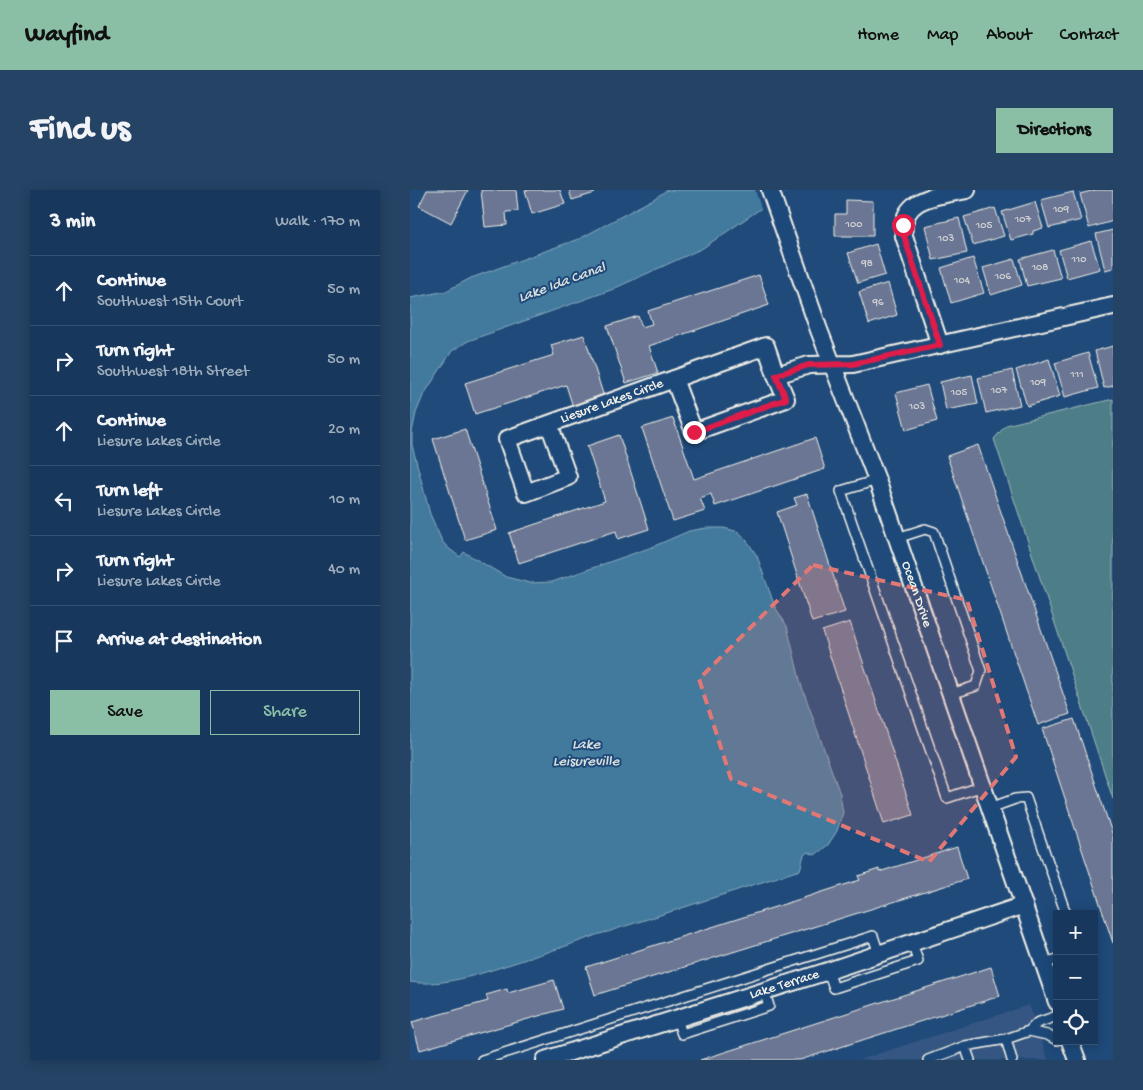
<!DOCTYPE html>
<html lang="en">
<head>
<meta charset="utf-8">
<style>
  :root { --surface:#17385c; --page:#244365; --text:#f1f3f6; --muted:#9eacbb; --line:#365272; --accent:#8abfa5 }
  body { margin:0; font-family:"Gochi Hand",sans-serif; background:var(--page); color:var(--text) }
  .controls { position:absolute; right:15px; bottom:15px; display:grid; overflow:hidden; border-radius:0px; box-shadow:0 2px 12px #0003 }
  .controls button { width:45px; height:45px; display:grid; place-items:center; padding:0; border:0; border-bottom:1px solid var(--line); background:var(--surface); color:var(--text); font:25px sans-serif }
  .stop { position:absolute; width:15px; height:15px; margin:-11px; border:4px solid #e11d48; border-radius:50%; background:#fff }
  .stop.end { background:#e11d48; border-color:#fff; box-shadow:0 1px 5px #0008 }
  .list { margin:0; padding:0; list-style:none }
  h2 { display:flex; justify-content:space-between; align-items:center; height:65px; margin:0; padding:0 20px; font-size:21px }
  h2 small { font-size:16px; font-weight:400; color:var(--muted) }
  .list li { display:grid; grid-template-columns:32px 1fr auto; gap:15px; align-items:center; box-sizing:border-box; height:70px; padding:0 20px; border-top:1px solid var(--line) }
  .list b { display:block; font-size:19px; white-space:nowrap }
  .list p { margin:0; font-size:16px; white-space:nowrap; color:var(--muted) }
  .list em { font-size:16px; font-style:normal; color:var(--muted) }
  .actions { display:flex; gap:10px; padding:15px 20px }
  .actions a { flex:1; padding:11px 0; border:1px solid var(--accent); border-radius:0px; text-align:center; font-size:18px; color:var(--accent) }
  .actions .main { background:var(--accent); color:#111 }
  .icon { flex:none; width:28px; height:28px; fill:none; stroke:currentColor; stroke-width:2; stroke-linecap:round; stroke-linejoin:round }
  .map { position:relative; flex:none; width:703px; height:870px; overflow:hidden; border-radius:0px }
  header { display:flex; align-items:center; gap:30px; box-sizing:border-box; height:70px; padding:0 25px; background:var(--accent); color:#111 }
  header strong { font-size:24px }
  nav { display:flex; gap:28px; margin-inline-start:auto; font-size:18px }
  .intro { display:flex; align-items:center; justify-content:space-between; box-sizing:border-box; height:120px; padding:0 30px }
  h1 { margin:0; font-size:35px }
  .button { padding:12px 22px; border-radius:0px; background:var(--accent); color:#111; font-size:18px; font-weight:700 }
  main { display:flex; gap:30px; padding:0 30px }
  aside { flex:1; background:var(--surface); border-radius:0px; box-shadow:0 2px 12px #0003 }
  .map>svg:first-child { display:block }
</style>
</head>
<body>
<header>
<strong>Wayfind</strong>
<nav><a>Home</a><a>Map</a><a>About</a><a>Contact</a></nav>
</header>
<div class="intro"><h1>Find us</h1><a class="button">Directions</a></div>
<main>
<aside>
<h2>3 min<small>Walk · 170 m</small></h2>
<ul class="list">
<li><svg class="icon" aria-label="ahead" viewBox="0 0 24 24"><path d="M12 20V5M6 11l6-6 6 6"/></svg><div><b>Continue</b><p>Southwest 15th Court</p></div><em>50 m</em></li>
<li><svg class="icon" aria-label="right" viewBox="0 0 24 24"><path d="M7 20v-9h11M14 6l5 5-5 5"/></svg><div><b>Turn right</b><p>Southwest 18th Street</p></div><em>50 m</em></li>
<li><svg class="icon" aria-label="ahead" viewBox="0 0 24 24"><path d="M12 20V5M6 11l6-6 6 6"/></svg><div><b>Continue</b><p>Liesure Lakes Circle</p></div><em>20 m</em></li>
<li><svg class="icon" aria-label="left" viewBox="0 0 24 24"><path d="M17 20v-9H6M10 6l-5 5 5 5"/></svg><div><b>Turn left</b><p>Liesure Lakes Circle</p></div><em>10 m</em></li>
<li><svg class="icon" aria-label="right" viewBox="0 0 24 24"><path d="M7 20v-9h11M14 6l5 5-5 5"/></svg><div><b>Turn right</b><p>Liesure Lakes Circle</p></div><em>40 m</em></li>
<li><svg class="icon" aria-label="arrive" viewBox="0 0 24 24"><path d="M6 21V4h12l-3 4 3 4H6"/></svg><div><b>Arrive at destination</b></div></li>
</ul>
<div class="actions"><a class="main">Save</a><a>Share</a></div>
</aside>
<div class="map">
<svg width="703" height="870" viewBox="0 0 703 870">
  <rect width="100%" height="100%" fill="#1f4a7a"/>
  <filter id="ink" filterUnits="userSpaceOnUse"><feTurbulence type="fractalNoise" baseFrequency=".02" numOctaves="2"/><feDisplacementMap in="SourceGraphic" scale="10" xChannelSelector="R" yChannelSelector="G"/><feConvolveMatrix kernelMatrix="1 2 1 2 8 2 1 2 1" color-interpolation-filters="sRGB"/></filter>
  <g filter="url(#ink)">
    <path fill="#365782" d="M 619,815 L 638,870 L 449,870 Z"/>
    <path fill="#4d7e88" stroke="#a0b8b8" d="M 703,209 L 703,609 L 584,249 L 596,235 Z"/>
    <path fill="#427a9e" stroke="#89aabc" d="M 257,0 L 378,0 L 293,58 L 201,100 L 58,151 L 42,161 L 13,206 L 6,223 L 2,242 L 2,255 L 20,324 L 32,351 L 37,357 L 50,367 L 54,362 L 96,387 L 120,393 L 142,392 L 242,357 L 279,341 L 296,338 L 314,338 L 329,342 L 338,352 L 347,366 L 365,417 L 377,436 L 391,494 L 430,604 L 433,623 L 427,641 L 418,655 L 405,665 L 398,662 L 394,665 L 390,680 C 328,699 268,720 206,739 C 198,743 189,743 181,747 C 155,757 128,765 101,774 C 69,784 34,797 0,792 L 0,108 L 36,101 L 61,88 L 171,48 L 245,8 Z"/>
    <path fill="#1f4a7a" d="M 345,0 L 374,0 L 376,5 L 352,21 Z"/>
    <path fill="#6b7693" stroke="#f4f1e8" d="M 17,0 L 58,0 L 41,33 L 9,16 Z
      M 71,0 L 106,0 L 108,21 L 96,22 L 97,35 L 75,37 Z
      M 115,0 L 150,0 L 155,14 L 122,24 Z
      M 159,0 L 184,0 L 185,3 L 162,10 Z
      M 685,0 L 703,0 L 703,31 L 679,38 L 670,4 Z
      M 663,2 L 671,30 L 639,38 L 631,10 Z
      M 436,10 L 463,11 L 463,46 L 425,46 L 425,24 L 436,24 Z
      M 625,12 L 633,38 L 623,41 L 623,44 L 601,50 L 592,22 Z
      M 585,18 L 594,46 L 563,55 L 554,27 Z
      M 549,28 L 557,63 L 523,70 L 515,36 Z
      M 703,40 L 703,78 L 695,80 L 686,44 Z
      M 681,51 L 690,79 L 657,88 L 649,60 Z
      M 466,54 L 475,85 L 448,93 L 438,63 Z
      M 643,60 L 651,88 L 617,96 L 610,69 Z
      M 563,68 L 574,103 L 541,113 L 531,78 Z
      M 604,69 L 612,95 L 581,105 L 573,78 Z
      M 349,85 L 359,115 L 239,156 L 248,183 L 216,193 L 197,136 L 228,126 L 232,137 L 242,134 L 238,121 Z
      M 478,93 L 487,125 L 459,134 L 449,102 Z
      M 174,145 L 195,210 L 164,220 L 156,195 L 65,224 L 55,193 L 144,165 L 141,155 Z
      M 703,156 L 703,196 L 694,198 L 685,161 Z
      M 678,163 L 688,198 L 655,207 L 645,173 Z
      M 639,169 L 650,206 L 617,216 L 606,180 Z
      M 602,180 L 610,215 L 576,223 L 568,188 Z
      M 562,185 L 568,214 L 536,220 L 530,192 Z
      M 517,195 L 527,231 L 496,240 L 486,203 Z
      M 263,228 L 284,289 L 405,248 L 415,279 L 305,316 L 301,304 L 290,308 L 295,321 L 263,331 L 232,238 Z
      M 55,239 L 87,340 L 55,350 L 23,249 Z
      M 209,245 L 239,339 L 208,349 L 206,341 L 109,373 L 99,343 L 195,311 L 177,256 Z
      M 568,255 L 660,524 L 628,535 L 537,266 Z
      M 397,304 L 435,422 L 402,432 L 367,322 L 387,315 L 384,308 Z
      M 440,432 L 503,625 L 474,634 L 412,441 Z
      M 664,529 L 703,646 L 703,753 L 632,539 Z
      M 547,657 L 557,689 L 185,805 L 176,777 L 450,690 L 448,686 L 469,679 L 469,682 Z
      M 581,777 L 590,806 L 390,870 L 290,870 Z
      M 144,790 L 153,819 L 10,860 L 2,832 L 78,811 L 76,805 L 97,799 L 98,803 Z"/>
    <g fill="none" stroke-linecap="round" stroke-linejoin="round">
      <g stroke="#f4f1e8" stroke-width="12">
        <path id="service" d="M 467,290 L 431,301 L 537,608 L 573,596
          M 487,348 L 515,339 L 524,342 L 571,481 L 566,496 L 541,504
          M 580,618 L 605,609 L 616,608 L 656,724
          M 634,774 L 647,769
          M 418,781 L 424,798 L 508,771 L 502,753
          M 267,829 L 272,844 L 359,816 L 354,801
          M 619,841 L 637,845 L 647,850
          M 596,849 L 602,870
          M 555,856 L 560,870
          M 72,870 L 463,746 L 469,764
          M 518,870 L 555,856 L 596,849 L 619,841 L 627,833 L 647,826"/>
      </g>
      <g stroke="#f4f1e8" stroke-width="20">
        <g id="minor">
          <path id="s1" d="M 360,0 L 409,140 L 467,290 L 647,812"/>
          <path d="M 530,155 L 494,46 C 489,6 528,6 557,0"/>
          <path d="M 264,189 L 284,242 L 376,209 L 366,185"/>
          <path id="s2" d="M 139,234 L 158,287 L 116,303 L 97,249 L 356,156 L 366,185 L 399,175 L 443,174 L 703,116"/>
          <path d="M 660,851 L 667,870"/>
          <path id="s3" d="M 135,870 L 418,781 L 614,715"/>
        </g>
      </g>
      <use href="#service" stroke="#1f4a7a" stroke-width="9"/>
      <use href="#minor" stroke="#1f4a7a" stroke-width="16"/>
    </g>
  </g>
  <g fill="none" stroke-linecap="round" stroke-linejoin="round" filter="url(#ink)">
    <path stroke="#e11d48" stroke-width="6" d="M 284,242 L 376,209 L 366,185 L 399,175 L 443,174 L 530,155 L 494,46 L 493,35"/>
  </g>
  <path fill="#e27875" fill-opacity="0.2" stroke="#e27875" stroke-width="4" stroke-dasharray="10 6" stroke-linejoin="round" d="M 403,375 L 557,410 L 606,567 L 519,672 L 321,589 L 289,489 Z"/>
  <g text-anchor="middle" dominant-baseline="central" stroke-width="4" stroke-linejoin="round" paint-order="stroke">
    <g font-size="11" fill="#d2d2d3">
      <text x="651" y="20">109</text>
      <text x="613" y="30">107</text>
      <text x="444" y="35">100</text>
      <text x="574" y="36">105</text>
      <text x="536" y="49">103</text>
      <text x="669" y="70">110</text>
      <text x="457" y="74">98</text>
      <text x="630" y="78">108</text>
      <text x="593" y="87">106</text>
      <text x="552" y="91">104</text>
      <text x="468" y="113">96</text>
      <text x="667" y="185">111</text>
      <text x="628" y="193">109</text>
      <text x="589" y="201">107</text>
      <text x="549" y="203">105</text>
      <text x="507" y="217">103</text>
    </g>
    <g font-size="14" fill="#f4f1e8" stroke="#1f4a7a">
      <text stroke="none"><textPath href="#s2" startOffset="270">Liesure Lakes Circle</textPath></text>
      <text stroke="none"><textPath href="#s1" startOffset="430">Ocean Drive</textPath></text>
      <text stroke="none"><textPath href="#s3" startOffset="251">Lake Terrace</textPath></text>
    </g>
    <g font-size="15" font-style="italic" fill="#d9dfdd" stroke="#1f4a7a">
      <text transform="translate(152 93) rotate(-20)">Lake Ida Canal</text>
      <text x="176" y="555">Lake<tspan x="176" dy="17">Leisureville</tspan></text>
    </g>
  </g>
</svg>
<div class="controls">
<button>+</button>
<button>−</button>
<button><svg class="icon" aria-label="locate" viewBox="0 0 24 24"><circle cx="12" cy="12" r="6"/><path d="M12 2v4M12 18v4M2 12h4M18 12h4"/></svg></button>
</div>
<div class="stop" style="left:493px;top:35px"></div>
<div class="stop end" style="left:284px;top:242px"></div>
</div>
</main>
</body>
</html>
